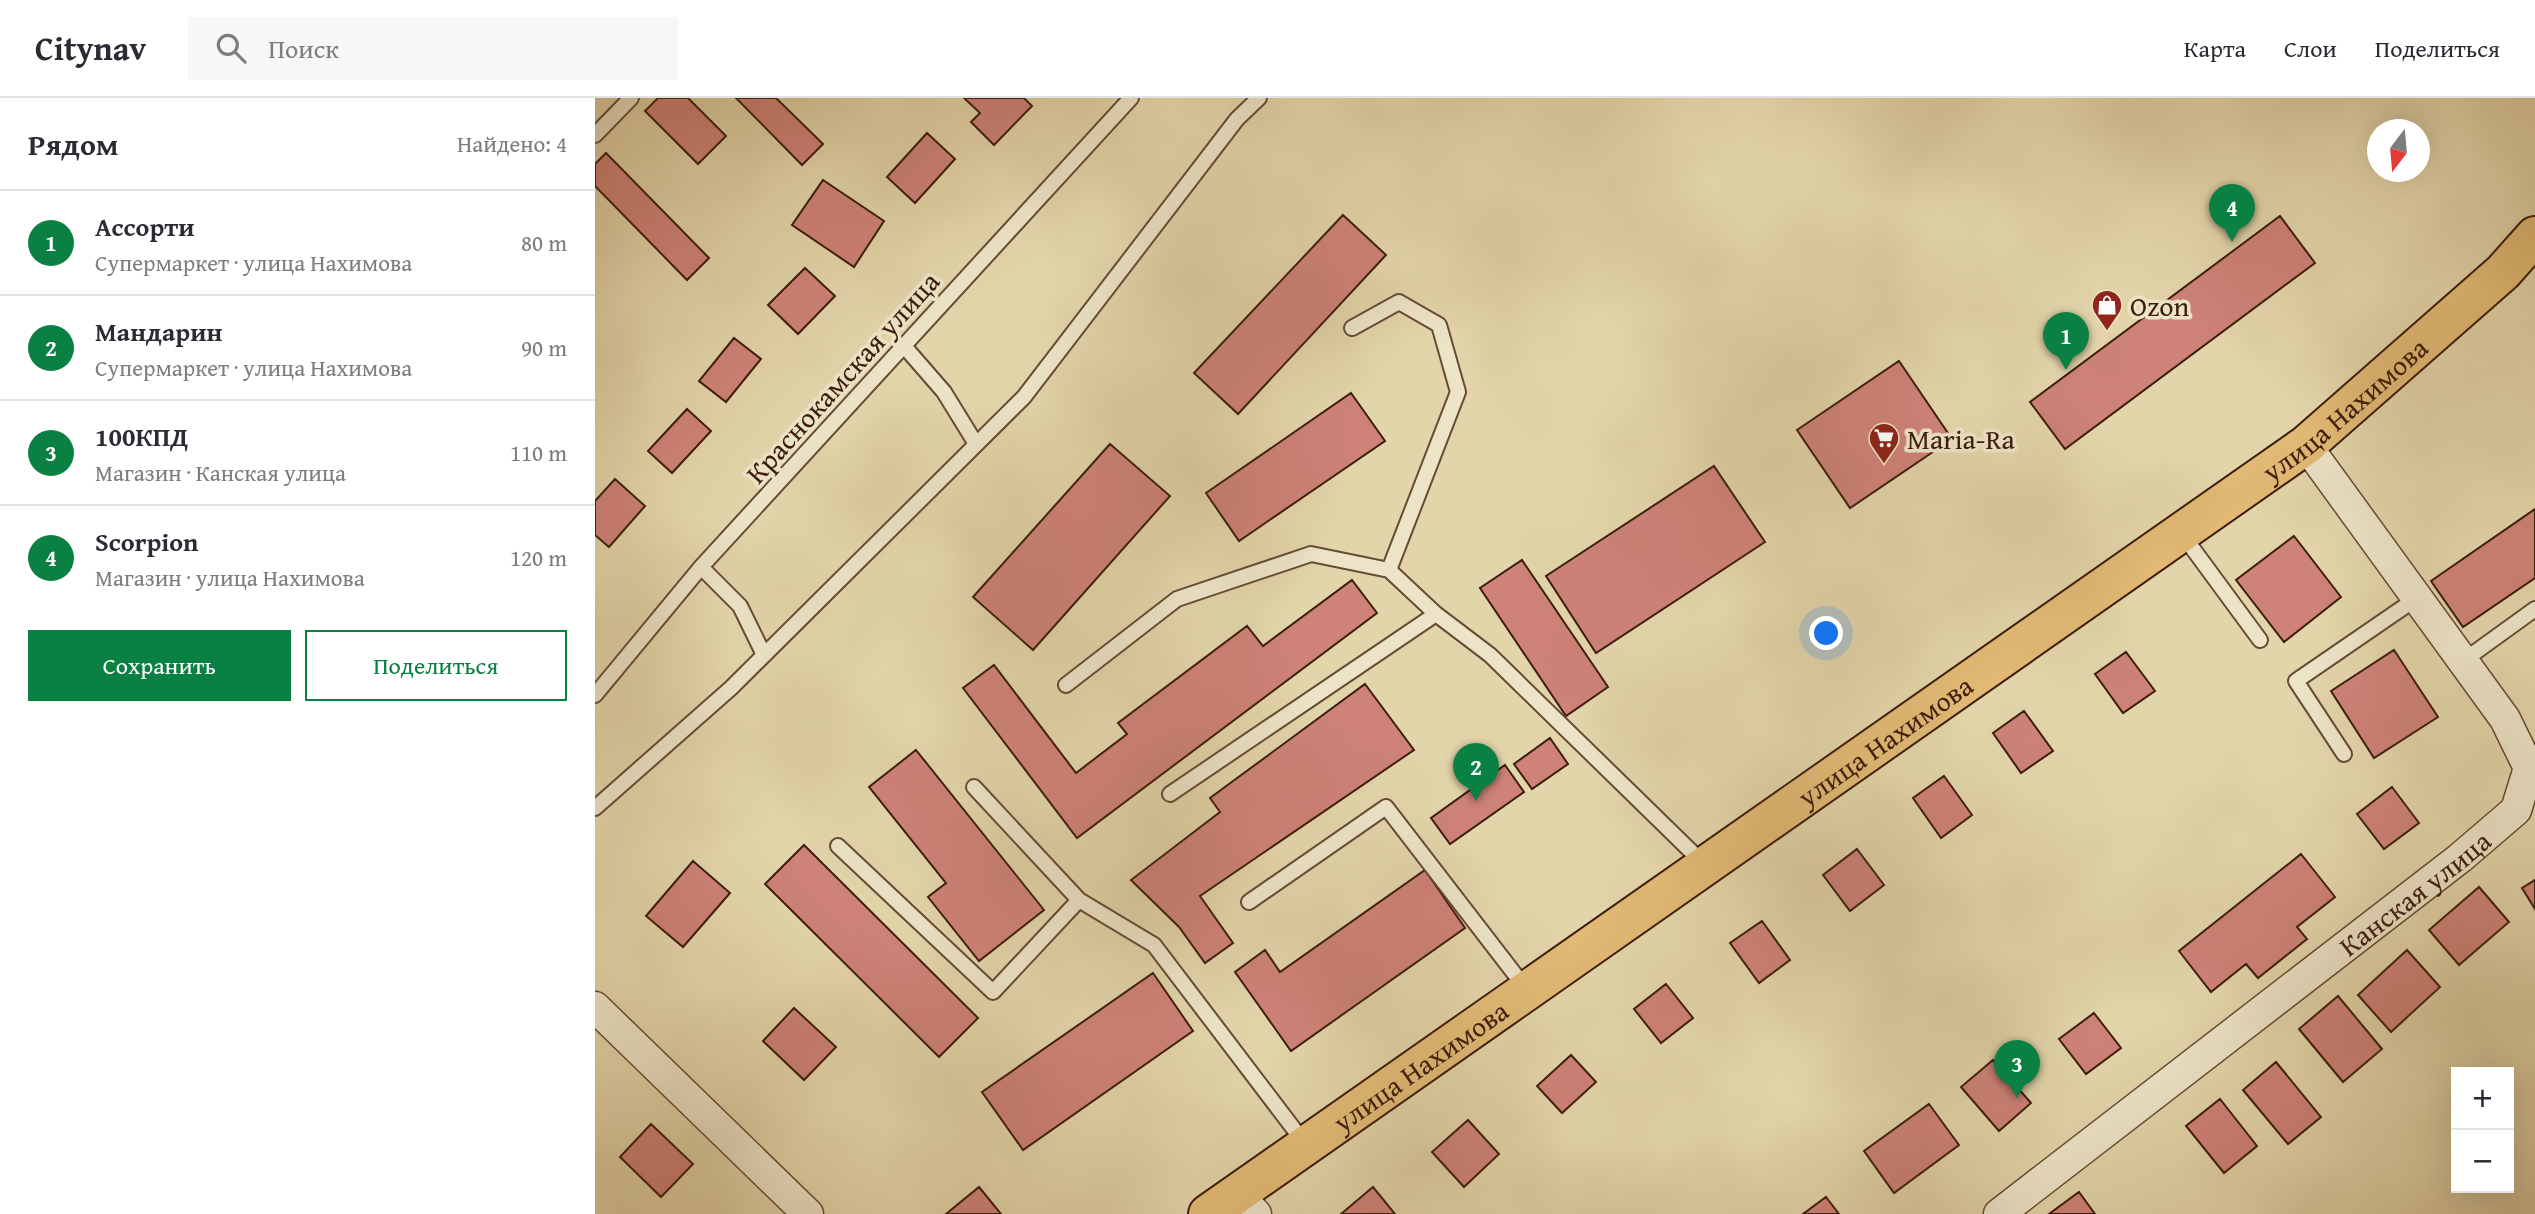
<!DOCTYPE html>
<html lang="ru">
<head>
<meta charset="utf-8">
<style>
  :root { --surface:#fff; --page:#f7f7f7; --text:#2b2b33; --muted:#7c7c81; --line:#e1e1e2; --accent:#0b8043 }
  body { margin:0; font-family:"Gentium Book Plus",serif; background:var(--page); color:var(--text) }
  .controls { position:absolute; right:21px; bottom:21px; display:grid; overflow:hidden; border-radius:0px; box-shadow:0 7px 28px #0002 }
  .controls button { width:63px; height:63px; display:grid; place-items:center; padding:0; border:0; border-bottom:2px solid var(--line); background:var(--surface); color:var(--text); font:35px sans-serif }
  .compass { position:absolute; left:1772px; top:21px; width:63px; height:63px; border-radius:50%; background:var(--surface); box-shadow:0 7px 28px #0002; rotate:196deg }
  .you { position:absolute; left:1232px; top:536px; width:24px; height:24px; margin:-18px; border:5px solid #fff; border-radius:50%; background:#1a73e8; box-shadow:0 0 0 10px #1a73e833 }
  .badge { display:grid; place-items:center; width:46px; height:46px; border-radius:50%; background:var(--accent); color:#fff; font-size:23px; font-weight:700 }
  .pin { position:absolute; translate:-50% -58px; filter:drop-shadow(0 2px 4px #0008) }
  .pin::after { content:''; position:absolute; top:37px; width:24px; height:21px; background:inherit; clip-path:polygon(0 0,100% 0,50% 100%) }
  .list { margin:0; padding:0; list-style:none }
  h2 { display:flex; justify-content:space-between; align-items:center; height:91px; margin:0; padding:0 28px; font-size:30px }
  h2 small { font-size:23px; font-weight:400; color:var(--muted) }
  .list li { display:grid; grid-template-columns:46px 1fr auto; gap:21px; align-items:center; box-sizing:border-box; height:105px; padding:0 28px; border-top:2px solid var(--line) }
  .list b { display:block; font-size:26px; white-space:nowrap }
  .list p { margin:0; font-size:23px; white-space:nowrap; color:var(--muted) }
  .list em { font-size:23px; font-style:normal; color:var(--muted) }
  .actions { display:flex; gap:14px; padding:21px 28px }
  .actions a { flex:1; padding:16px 0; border:2px solid var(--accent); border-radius:0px; text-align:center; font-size:24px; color:var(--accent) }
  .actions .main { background:var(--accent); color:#fff }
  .icon { flex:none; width:38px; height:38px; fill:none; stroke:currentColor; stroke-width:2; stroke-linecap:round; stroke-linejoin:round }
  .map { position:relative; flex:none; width:1940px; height:1116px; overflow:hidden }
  header { display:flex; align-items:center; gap:42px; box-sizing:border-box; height:98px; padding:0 35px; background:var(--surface); border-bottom:2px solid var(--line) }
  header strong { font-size:33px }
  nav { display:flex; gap:38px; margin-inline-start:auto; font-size:24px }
  .search { width:490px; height:63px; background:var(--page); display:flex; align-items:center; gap:18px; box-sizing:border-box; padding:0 24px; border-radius:0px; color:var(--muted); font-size:26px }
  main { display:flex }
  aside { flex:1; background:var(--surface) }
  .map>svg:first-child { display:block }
</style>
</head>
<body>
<header>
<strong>Citynav</strong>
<div class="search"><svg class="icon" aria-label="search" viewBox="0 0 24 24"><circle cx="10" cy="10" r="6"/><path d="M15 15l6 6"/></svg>Поиск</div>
<nav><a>Карта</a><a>Слои</a><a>Поделиться</a></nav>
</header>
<main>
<aside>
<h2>Рядом<small>Найдено: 4</small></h2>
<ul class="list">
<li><span class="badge">1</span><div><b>Ассорти</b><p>Супермаркет · улица Нахимова</p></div><em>80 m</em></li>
<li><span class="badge">2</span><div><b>Мандарин</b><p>Супермаркет · улица Нахимова</p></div><em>90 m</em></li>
<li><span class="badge">3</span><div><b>100КПД</b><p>Магазин · Канская улица</p></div><em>110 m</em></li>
<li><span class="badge">4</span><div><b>Scorpion</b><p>Магазин · улица Нахимова</p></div><em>120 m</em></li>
</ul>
<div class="actions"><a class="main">Сохранить</a><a>Поделиться</a></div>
</aside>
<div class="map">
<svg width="1940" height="1116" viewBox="0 0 1940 1116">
  <rect width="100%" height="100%" fill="#e3d5aa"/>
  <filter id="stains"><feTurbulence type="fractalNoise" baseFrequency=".00286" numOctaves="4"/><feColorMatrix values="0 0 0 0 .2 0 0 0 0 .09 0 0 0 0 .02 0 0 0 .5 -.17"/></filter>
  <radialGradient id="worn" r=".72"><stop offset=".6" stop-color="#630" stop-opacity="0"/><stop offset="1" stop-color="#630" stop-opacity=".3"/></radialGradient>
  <path fill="#ce8278" stroke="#3d1d0d" stroke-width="2" d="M 63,0 L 93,0 L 131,38 L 103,66 L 50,13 Z
    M 141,0 L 181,0 L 228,46 L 207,67 Z
    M 369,0 L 429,0 L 437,8 L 399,47 L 376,24 L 385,15 Z
    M 332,35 L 360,61 L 320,105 L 292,79 Z
    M 11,55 L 114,160 L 92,182 L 0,88 L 0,66 Z
    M 228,82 L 289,123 L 259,169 L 197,127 Z
    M 748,117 L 791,157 L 643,316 L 599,275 Z
    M 1685,118 L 1720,165 L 1470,351 L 1435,304 Z
    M 210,170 L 240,198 L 203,236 L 173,207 Z
    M 139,240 L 166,261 L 131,304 L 104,283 Z
    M 1304,263 L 1357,341 L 1255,410 L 1202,332 Z
    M 756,295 L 790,343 L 644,443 L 611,395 Z
    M 92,311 L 116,333 L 77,375 L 53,353 Z
    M 515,346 L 575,398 L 438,552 L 378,499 Z
    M 1119,368 L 1170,444 L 1001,555 L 951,478 Z
    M 20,381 L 50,408 L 14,449 L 0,437 L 0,403 Z
    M 1940,411 L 1940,480 L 1868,529 L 1836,483 Z
    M 1699,438 L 1746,499 L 1689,544 L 1641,482 Z
    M 927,462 L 1013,589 L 971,618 L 885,490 Z
    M 757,482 L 782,515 L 482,740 L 368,590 L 399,567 L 481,675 L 532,636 L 523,625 L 652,528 L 668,548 Z
    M 1799,552 L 1843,619 L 1779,660 L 1736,593 Z
    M 1531,554 L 1560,593 L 1528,615 L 1500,576 Z
    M 770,586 L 819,652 L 605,798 L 638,845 L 610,865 L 584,829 L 536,782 L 625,714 L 615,700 Z
    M 1429,613 L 1458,653 L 1426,675 L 1398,635 Z
    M 955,640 L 973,666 L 937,691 L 919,666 Z
    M 321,652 L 449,812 L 384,863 L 333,799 L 351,785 L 274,689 Z
    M 910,667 L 929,694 L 855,746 L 836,720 Z
    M 1349,678 L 1377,717 L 1346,740 L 1318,700 Z
    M 1797,689 L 1824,725 L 1789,751 L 1762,716 Z
    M 209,747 L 383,920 L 344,959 L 170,786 Z
    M 1262,751 L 1289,787 L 1255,813 L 1228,777 Z
    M 1706,756 L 1740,799 L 1702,829 L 1712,841 L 1663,880 L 1651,866 L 1616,894 L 1584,853 Z
    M 98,763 L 135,795 L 88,849 L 51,818 Z
    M 830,772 L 870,830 L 696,953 L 640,874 L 670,852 L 685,874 Z
    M 1940,782 L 1940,811 L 1927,790 Z
    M 1884,789 L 1914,824 L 1864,867 L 1834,832 Z
    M 1167,823 L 1195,862 L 1164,885 L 1135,845 Z
    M 1812,852 L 1845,889 L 1796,934 L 1763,897 Z
    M 558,875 L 598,933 L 428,1052 L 387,994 Z
    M 1071,886 L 1098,920 L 1066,945 L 1039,911 Z
    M 1743,898 L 1787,951 L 1748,984 L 1704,931 Z
    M 199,910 L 241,949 L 209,982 L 168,943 Z
    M 1499,915 L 1526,950 L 1491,976 L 1464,941 Z
    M 976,957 L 1001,984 L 967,1015 L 942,988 Z
    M 1398,962 L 1436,1005 L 1404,1033 L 1366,989 Z
    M 1681,964 L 1726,1019 L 1693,1046 L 1648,992 Z
    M 1625,1001 L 1662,1048 L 1629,1075 L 1591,1028 Z
    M 1334,1006 L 1364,1047 L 1299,1095 L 1269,1053 Z
    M 873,1022 L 904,1056 L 869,1089 L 837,1054 Z
    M 56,1026 L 98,1066 L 66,1099 L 25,1059 Z
    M 384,1089 L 406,1116 L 351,1116 Z
    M 778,1089 L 800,1116 L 746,1116 Z
    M 1484,1094 L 1500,1116 L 1454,1116 Z
    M 1231,1099 L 1244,1116 L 1208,1116 Z"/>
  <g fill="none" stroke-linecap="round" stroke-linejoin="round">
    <g stroke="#664b34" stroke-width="18">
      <path id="lane" d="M 0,37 L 36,0
        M 757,230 L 804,204 L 844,227 L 863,294 L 794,472 L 841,516 L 895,557 L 1109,766
        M 309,248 L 349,294 L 381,346
        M 1587,436 L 1665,542
        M 106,469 L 145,508 L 169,557
        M 1868,563 L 1940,511
        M 471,587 L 582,501 L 716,456 L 794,472
        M 0,597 L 106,469 L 536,0
        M 1749,656 L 1701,583 L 1822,500
        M 379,689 L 484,802 L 559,847 L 711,1047
        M 575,696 L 841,516
        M 0,710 L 136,590 L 429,299 L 642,21 L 664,0
        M 243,748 L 398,894 L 484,802
        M 654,804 L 791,709 L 932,892"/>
    </g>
    <g stroke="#664b34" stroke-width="33">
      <g id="street">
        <path d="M 0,909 L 213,1116"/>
        <path d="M 642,1096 L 661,1116"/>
        <path id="s1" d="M 1404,1116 L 1865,760 L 1921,712 L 1934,670 L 1910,621 L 1711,347"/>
      </g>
    </g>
    <g stroke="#3d1d0d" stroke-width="42">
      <g id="primary">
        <path id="s2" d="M 613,1116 L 1711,347 L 1908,174 L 1940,138"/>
      </g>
    </g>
    <use href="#lane" stroke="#ede4c8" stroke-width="14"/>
    <use href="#street" stroke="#ede4c8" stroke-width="30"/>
    <use href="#primary" stroke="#e2ba75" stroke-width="38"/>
  </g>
  <defs>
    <g id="shop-pin" transform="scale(1.575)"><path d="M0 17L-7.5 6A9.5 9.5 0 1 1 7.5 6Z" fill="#8f2418" stroke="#ede4c8"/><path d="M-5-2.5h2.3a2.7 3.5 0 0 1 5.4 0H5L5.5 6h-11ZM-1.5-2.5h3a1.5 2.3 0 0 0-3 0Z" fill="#fff"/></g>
    <g id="supermarket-pin" transform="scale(1.575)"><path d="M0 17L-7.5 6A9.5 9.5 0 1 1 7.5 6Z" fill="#8f2418" stroke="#ede4c8"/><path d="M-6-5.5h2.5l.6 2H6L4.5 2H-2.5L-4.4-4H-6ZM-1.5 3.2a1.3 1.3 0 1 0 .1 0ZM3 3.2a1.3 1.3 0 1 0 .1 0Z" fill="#fff"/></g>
  </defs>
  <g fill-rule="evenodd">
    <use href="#shop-pin" x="1512" y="207"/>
    <use href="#supermarket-pin" x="1289" y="340"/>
  </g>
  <g text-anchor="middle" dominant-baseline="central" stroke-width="7" stroke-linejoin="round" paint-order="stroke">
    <g font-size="28" fill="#3d1d0d" stroke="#ede4c8" text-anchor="start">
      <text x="1535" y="207">Ozon</text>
      <text x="1312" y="340">Maria-Ra</text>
    </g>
    <g font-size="28" fill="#3d1d0d" stroke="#ede4c8">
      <text transform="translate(247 279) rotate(-48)">Краснокамская улица</text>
      <text stroke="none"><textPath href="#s2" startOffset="1393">улица Нахимова</textPath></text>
      <text stroke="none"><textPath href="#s2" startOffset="826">улица Нахимова</textPath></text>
      <text stroke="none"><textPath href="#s1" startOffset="525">Канская улица</textPath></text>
      <text stroke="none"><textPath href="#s2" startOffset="259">улица Нахимова</textPath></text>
    </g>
  </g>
  <rect width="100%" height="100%" filter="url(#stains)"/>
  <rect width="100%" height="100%" fill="url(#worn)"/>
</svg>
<div class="controls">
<button>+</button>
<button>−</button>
</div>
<svg class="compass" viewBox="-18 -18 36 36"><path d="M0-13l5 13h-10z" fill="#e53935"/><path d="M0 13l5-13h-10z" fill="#7c7c81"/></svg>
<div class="you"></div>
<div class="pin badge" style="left:1471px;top:272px">1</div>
<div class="pin badge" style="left:881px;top:703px">2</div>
<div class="pin badge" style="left:1422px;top:1000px">3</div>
<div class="pin badge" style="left:1637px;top:144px">4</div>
</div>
</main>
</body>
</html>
